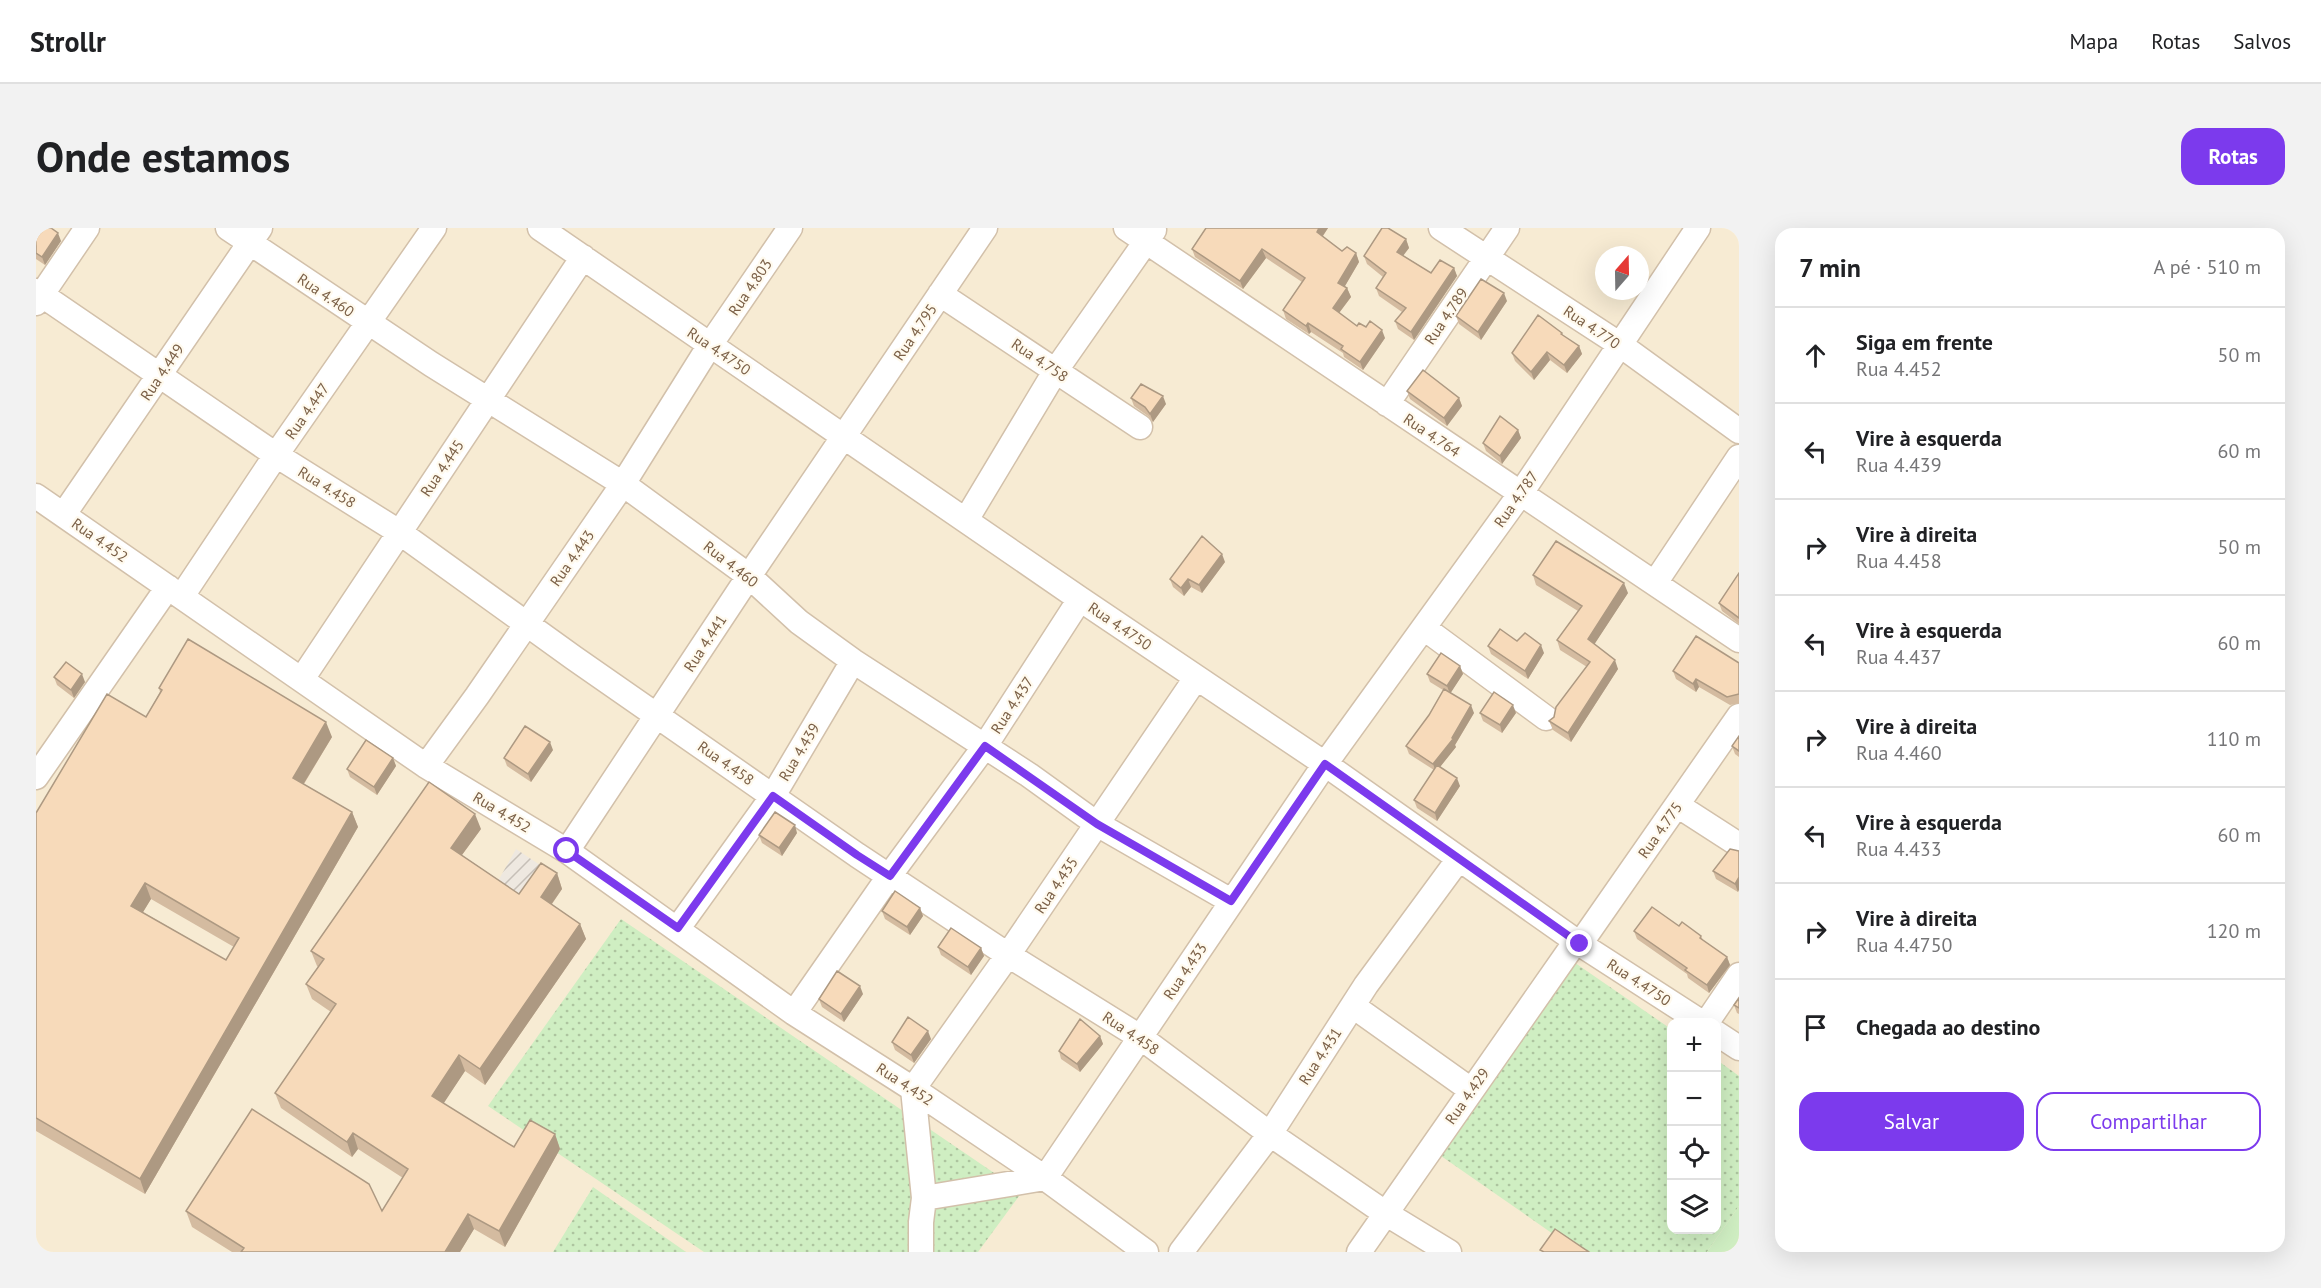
<!DOCTYPE html>
<html lang="pt">
<head>
<meta charset="utf-8">
<style>
  :root { --surface:#fff; --page:#f2f2f2; --text:#202124; --muted:#757577; --line:#e0e0e0; --accent:#7c3aed }
  body { margin:0; font-family:"PT Sans",sans-serif; background:var(--page); color:var(--text) }
  .controls { position:absolute; right:18px; bottom:18px; display:grid; overflow:hidden; border-radius:12px; box-shadow:0 6px 24px #0002 }
  .controls button { width:54px; height:54px; display:grid; place-items:center; padding:0; border:0; border-bottom:2px solid var(--line); background:var(--surface); color:var(--text); font:30px sans-serif }
  .compass { position:absolute; left:1559px; top:18px; width:54px; height:54px; border-radius:50%; background:var(--surface); box-shadow:0 6px 24px #0002; rotate:20deg }
  .stop { position:absolute; width:18px; height:18px; margin:-14px; border:4px solid #7c3aed; border-radius:50%; background:#fff }
  .stop.end { background:#7c3aed; border-color:#fff; box-shadow:0 2px 6px #0008 }
  .list { margin:0; padding:0; list-style:none }
  h2 { display:flex; justify-content:space-between; align-items:center; height:78px; margin:0; padding:0 24px; font-size:26px }
  h2 small { font-size:20px; font-weight:400; color:var(--muted) }
  .list li { display:grid; grid-template-columns:39px 1fr auto; gap:18px; align-items:center; box-sizing:border-box; height:96px; padding:0 24px; border-top:2px solid var(--line) }
  .list b { display:block; font-size:22px; white-space:nowrap }
  .list p { margin:0; font-size:20px; white-space:nowrap; color:var(--muted) }
  .list em { font-size:20px; font-style:normal; color:var(--muted) }
  .actions { display:flex; gap:12px; padding:18px 24px }
  .actions a { flex:1; padding:14px 0; border:2px solid var(--accent); border-radius:18px; text-align:center; font-size:21px; color:var(--accent) }
  .actions .main { background:var(--accent); color:#fff }
  .icon { flex:none; width:33px; height:33px; fill:none; stroke:currentColor; stroke-width:2; stroke-linecap:round; stroke-linejoin:round }
  .map { position:relative; flex:none; width:1703px; height:1024px; overflow:hidden; border-radius:18px }
  header { display:flex; align-items:center; gap:36px; box-sizing:border-box; height:84px; padding:0 30px; background:var(--surface); border-bottom:2px solid var(--line) }
  header strong { font-size:28px }
  nav { display:flex; gap:33px; margin-inline-start:auto; font-size:21px }
  .intro { display:flex; align-items:center; justify-content:space-between; box-sizing:border-box; height:144px; padding:0 36px }
  h1 { margin:0; font-size:42px }
  .button { padding:15px 27px; border-radius:18px; background:var(--accent); color:#fff; font-size:21px; font-weight:700 }
  main { display:flex; gap:36px; padding:0 36px }
  aside { flex:1; background:var(--surface); border-radius:18px; box-shadow:0 6px 24px #0002 }
  .map>svg:first-child { display:block }
</style>
</head>
<body>
<header>
<strong>Strollr</strong>
<nav><a>Mapa</a><a>Rotas</a><a>Salvos</a></nav>
</header>
<div class="intro"><h1>Onde estamos</h1><a class="button">Rotas</a></div>
<main>
<div class="map">
<svg width="1703" height="1024" viewBox="0 0 1703 1024">
  <defs>
    <pattern id="industrial-furrows" width="10" height="10" patternUnits="userSpaceOnUse" patternTransform="scale(1.5)"><rect width="10" height="10" fill="#eee8e0"/><path d="M-1 1l2-2M0 10L10 0M9 11l2-2" fill="none" stroke="#c6bfb7"/></pattern>
    <pattern id="grass-dots" width="8" height="8" patternUnits="userSpaceOnUse" patternTransform="scale(1.5)"><rect width="8" height="8" fill="#cfeec2"/><path d="M2 2h.1M6 6h.1" fill="none" stroke="#adc49f" stroke-width="1.8" stroke-linecap="round"/></pattern>
  </defs>
  <rect width="100%" height="100%" fill="#fef8e6"/>
  <path fill="#f7ebd3" fill-rule="evenodd" d="M 0,0 L 1703,0 L 1703,1024 L 0,1024 ZM 1568,27 L 1604,27 L 1604,63 L 1568,63 ZM 1636,794 L 1680,794 L 1680,1002 L 1636,1002 Z"/>
  <path fill="url(#industrial-furrows)" d="M 480,621 L 507,639 L 483,678 L 458,660 Z"/>
  <path fill="url(#grass-dots)" d="M 585,691 L 986,964 L 942,1024 L 668,1024 L 452,878 Z
    M 1529,728 L 1635,801 L 1636,1002 L 1680,1002 L 1681,832 L 1703,848 L 1703,978 L 1671,1024 L 1543,1024 L 1395,921 Z
    M 557,959 L 650,1024 L 517,1024 Z"/>
  <path fill="#cfeec2" d="M 1703,978 L 1703,1024 L 1671,1024 Z"/>
  <g fill="none" stroke-linecap="round" stroke-linejoin="round">
    <g stroke="#d2c0aa" stroke-width="27">
      <path id="minor" d="M 192,0 L 395,136 L 587,256 L 713,348 L 763,394 L 817,433 L 993,547 L 1061,596 L 1195,673
        M 504,0 L 1044,371 L 1289,536 L 1544,716 L 1665,794
        M 1090,0 L 1703,412
        M 1405,0 L 1583,116 L 1703,203
        M 0,63 L 240,227 L 363,304 L 538,430 L 821,627 L 972,727 L 1104,809 L 1234,906 L 1349,985 L 1413,1024
        M 904,66 L 1104,199
        M 0,75 L 51,0
        M 1351,176 L 1471,0
        M 0,268 L 390,538 L 531,623 L 758,785 L 877,861 L 1009,950 L 1110,1024
        M 28,286 L 224,0
        M 930,292 L 1020,142 L 1118,2
        M 1619,355 L 1703,229
        M 146,368 L 240,227 L 398,0
        M 1388,400 L 1510,490
        M 266,451 L 547,29
        M 390,538 L 441,468 L 587,256 L 674,117 L 754,0
        M 0,549 L 132,359
        M 1641,577 L 1703,617
        M 531,623 L 713,348 L 949,0
        M 642,700 L 737,568 L 817,433
        M 1544,716 L 1703,488
        M 1317,778 L 1435,862
        M 758,785 L 854,647 L 949,518 L 1044,371
        M 1671,794 L 1703,747
        M 1680,805 L 1703,820
        M 888,970 L 877,861 L 972,727 L 1160,450
        M 885,1024 L 885,994 L 888,970 L 1009,950 L 1289,536 L 1485,265 L 1662,0
        M 1145,1024 L 1234,906 L 1330,757 L 1422,632
        M 1323,1024 L 1540,713"/>
    </g>
    <use href="#minor" stroke="#fff" stroke-width="24"/>
  </g>
  <path fill="#d4bba0" fill-rule="evenodd" d="M 0,0 L 25,13 L 9,37 L 0,31 Z
    M 1170,0 L 1292,0 L 1287,8 L 1306,23 L 1320,25 L 1323,34 L 1309,58 L 1311,60 L 1315,69 L 1303,85 L 1321,98 L 1349,110 L 1327,142 L 1308,129 L 1307,125 L 1275,104 L 1273,106 L 1250,91 L 1247,82 L 1266,54 L 1230,30 L 1207,61 L 1159,29 L 1156,21 Z
    M 1370,11 L 1373,20 L 1367,27 L 1395,45 L 1418,40 L 1421,48 L 1378,112 L 1362,101 L 1359,93 L 1366,84 L 1343,68 L 1340,60 L 1347,49 L 1331,36 L 1328,28 Z
    M 1471,73 L 1445,112 L 1423,96 L 1420,88 Z
    M 1526,105 L 1527,108 L 1543,118 L 1546,126 L 1531,145 L 1514,132 L 1498,152 L 1479,133 L 1476,125 Z
    M 1371,163 L 1423,170 L 1426,178 L 1411,198 L 1374,171 Z
    M 1095,170 L 1130,176 L 1117,194 L 1112,188 L 1098,178 Z
    M 1482,202 L 1485,210 L 1466,236 L 1450,223 L 1447,215 Z
    M 1189,334 L 1166,365 L 1155,359 L 1148,368 L 1137,359 L 1134,351 Z
    M 1703,345 L 1703,396 L 1686,383 L 1683,375 Z
    M 1497,347 L 1592,365 L 1558,416 L 1582,441 L 1535,514 L 1517,502 L 1513,493 L 1518,489 L 1551,439 L 1524,422 L 1521,412 L 1542,383 L 1500,357 Z
    M 1481,413 L 1508,425 L 1492,451 L 1455,426 L 1452,418 Z
    M 1703,435 L 1703,475 L 1694,477 L 1663,459 L 1660,464 L 1640,451 L 1637,443 Z
    M 1424,438 L 1427,446 L 1414,465 L 1438,485 L 1419,517 L 1420,519 L 1404,539 L 1424,558 L 1401,593 L 1381,580 L 1378,572 L 1398,542 L 1373,526 L 1370,518 L 1393,487 L 1407,462 L 1394,454 L 1391,446 Z
    M 18,449 L 49,454 L 38,470 L 21,457 Z
    M 123,460 L 296,509 L 268,556 L 316,584 L 322,599 L 109,966 L 0,903 L 0,585 L 110,489 L 124,464 ZM 115,671 L 198,719 L 190,732 L 107,684 Z
    M 1444,485 L 1480,485 L 1466,505 L 1447,493 Z
    M 1703,508 L 1703,529 L 1699,526 L 1696,518 Z
    M 517,522 L 495,554 L 471,538 L 468,530 Z
    M 357,530 L 360,538 L 341,567 L 314,549 L 311,541 Z
    M 445,601 L 426,627 L 483,666 L 521,645 L 526,661 L 516,676 L 544,696 L 550,711 L 449,857 L 429,843 L 407,875 L 478,919 L 519,906 L 524,921 L 469,1019 L 438,1001 L 424,1024 L 196,1024 L 156,999 L 150,983 L 346,983 L 367,950 L 322,921 L 316,929 L 245,880 L 239,865 L 295,784 L 276,771 L 270,756 L 282,739 L 281,738 L 275,723 Z
    M 761,605 L 746,628 L 726,615 L 723,607 Z
    M 1703,623 L 1702,664 L 1680,651 L 1677,643 Z
    M 884,680 L 887,688 L 874,707 L 849,691 L 846,683 Z
    M 1643,698 L 1665,708 L 1667,712 L 1691,729 L 1694,737 L 1673,765 L 1652,750 L 1651,746 L 1601,711 L 1598,703 Z
    M 902,719 L 945,720 L 948,728 L 935,747 L 905,727 Z
    M 827,766 L 808,794 L 786,779 L 783,771 Z
    M 1703,770 L 1703,786 L 1701,785 L 1698,777 Z
    M 1064,808 L 1067,816 L 1044,844 L 1025,831 L 1023,823 Z
    M 895,811 L 878,835 L 859,822 L 856,814 Z"/>
  <path fill="#ad9982" d="M 1283,0 L 1292,0 L 1284,12 L 1281,4 Z
    M 22,5 L 25,13 L 9,37 L 6,29 Z
    M 1370,11 L 1373,20 L 1364,32 L 1361,24 Z
    M 1226,21 L 1230,30 L 1207,61 L 1204,53 Z
    M 1320,25 L 1323,34 L 1306,63 L 1302,55 Z
    M 1418,40 L 1421,48 L 1378,112 L 1375,104 Z
    M 1311,60 L 1315,69 L 1300,89 L 1297,80 Z
    M 1468,65 L 1471,73 L 1445,112 L 1442,104 Z
    M 1272,95 L 1275,104 L 1273,106 L 1270,98 Z
    M 1346,102 L 1349,110 L 1327,142 L 1324,134 Z
    M 1543,118 L 1546,126 L 1531,145 L 1528,137 Z
    M 1511,124 L 1514,132 L 1498,152 L 1495,144 Z
    M 1127,168 L 1130,176 L 1117,194 L 1114,186 Z
    M 1423,170 L 1426,178 L 1411,198 L 1408,190 Z
    M 1482,202 L 1485,210 L 1466,236 L 1464,228 Z
    M 1186,326 L 1189,334 L 1166,365 L 1163,357 Z
    M 1152,351 L 1155,359 L 1148,368 L 1145,360 Z
    M 1588,355 L 1592,365 L 1556,420 L 1552,411 Z
    M 1505,417 L 1508,425 L 1492,451 L 1489,443 Z
    M 1579,432 L 1582,441 L 1535,514 L 1532,505 Z
    M 1424,438 L 1427,446 L 1414,466 L 1411,458 Z
    M 46,446 L 49,454 L 38,470 L 35,462 Z
    M 1660,451 L 1663,459 L 1660,464 L 1657,456 Z
    M 1435,477 L 1438,485 L 1419,517 L 1420,519 L 1400,544 L 1397,536 L 1416,510 Z
    M 1477,477 L 1480,485 L 1466,505 L 1464,497 Z
    M 290,494 L 296,509 L 262,565 L 257,550 Z
    M 514,514 L 517,522 L 495,554 L 492,546 Z
    M 357,530 L 360,538 L 341,567 L 338,559 Z
    M 1421,550 L 1424,558 L 1401,593 L 1399,585 Z
    M 316,584 L 322,599 L 109,966 L 104,951 Z
    M 439,586 L 445,601 L 420,635 L 415,620 Z
    M 759,597 L 761,605 L 746,628 L 743,620 Z
    M 521,645 L 526,661 L 510,684 L 505,669 Z
    M 1703,649 L 1703,662 L 1702,664 L 1699,656 Z
    M 109,655 L 115,671 L 101,694 L 95,678 Z
    M 884,680 L 887,688 L 874,707 L 871,699 Z
    M 544,696 L 550,711 L 449,857 L 444,841 Z
    M 945,720 L 948,728 L 935,747 L 932,739 Z
    M 1691,729 L 1694,737 L 1673,765 L 1671,757 Z
    M 824,758 L 827,766 L 808,794 L 805,786 Z
    M 892,803 L 895,811 L 878,835 L 875,827 Z
    M 1064,808 L 1067,816 L 1044,844 L 1041,836 Z
    M 423,827 L 429,843 L 402,884 L 396,868 Z
    M 317,905 L 322,921 L 316,929 L 311,914 Z
    M 519,906 L 524,921 L 469,1019 L 463,1003 Z
    M 432,986 L 438,1001 L 424,1024 L 409,1024 Z"/>
  <path fill="#f7daba" stroke="#ad9982" stroke-width="1.5" fill-rule="evenodd" d="M 0,0 L 15,0 L 22,5 L 6,29 L 0,25 Z
    M 1170,0 L 1283,0 L 1281,4 L 1306,23 L 1311,19 L 1320,25 L 1302,55 L 1311,60 L 1297,80 L 1321,98 L 1323,95 L 1330,99 L 1334,93 L 1346,102 L 1324,134 L 1305,121 L 1307,118 L 1272,95 L 1270,98 L 1247,82 L 1269,50 L 1226,21 L 1204,53 L 1156,21 Z
    M 1346,0 L 1352,0 L 1370,11 L 1361,24 L 1395,45 L 1404,32 L 1418,40 L 1375,104 L 1359,93 L 1370,80 L 1340,60 L 1350,45 L 1328,28 Z
    M 1445,51 L 1468,65 L 1442,104 L 1420,88 Z
    M 1502,87 L 1526,105 L 1525,106 L 1543,118 L 1528,137 L 1511,124 L 1495,144 L 1476,125 Z
    M 1387,142 L 1423,170 L 1408,190 L 1371,163 Z
    M 1105,156 L 1127,168 L 1114,186 L 1109,179 L 1095,170 Z
    M 1464,188 L 1482,202 L 1464,228 L 1447,215 Z
    M 1166,308 L 1186,326 L 1163,357 L 1152,351 L 1145,360 L 1134,351 Z
    M 1520,313 L 1588,355 L 1552,411 L 1579,432 L 1532,505 L 1513,493 L 1518,489 L 1520,479 L 1554,434 L 1521,412 L 1546,378 L 1497,347 Z
    M 1703,345 L 1703,390 L 1683,375 Z
    M 1464,401 L 1481,413 L 1489,405 L 1505,417 L 1489,443 L 1452,418 Z
    M 1660,408 L 1703,435 L 1703,466 L 1691,469 L 1660,451 L 1657,456 L 1637,443 Z
    M 152,411 L 290,494 L 257,550 L 316,584 L 104,951 L 0,890 L 0,585 L 71,466 L 110,489 L 126,462 L 123,460 ZM 109,655 L 203,710 L 190,732 L 95,678 Z
    M 1405,425 L 1424,438 L 1411,458 L 1391,446 Z
    M 30,434 L 46,446 L 35,462 L 18,449 Z
    M 1408,461 L 1435,477 L 1416,510 L 1417,511 L 1397,536 L 1370,518 L 1393,487 Z
    M 1458,464 L 1477,477 L 1464,497 L 1444,485 Z
    M 489,498 L 514,514 L 492,546 L 468,530 Z
    M 1703,508 L 1703,523 L 1696,518 Z
    M 330,512 L 357,530 L 338,559 L 311,541 Z
    M 1401,537 L 1421,550 L 1399,585 L 1378,572 Z
    M 393,554 L 439,586 L 415,620 L 483,666 L 505,635 L 521,645 L 505,669 L 544,696 L 444,841 L 423,827 L 396,868 L 478,919 L 494,892 L 519,906 L 463,1003 L 432,986 L 409,1024 L 205,1024 L 208,1020 L 150,983 L 216,881 L 333,956 L 346,983 L 372,941 L 317,905 L 311,914 L 239,865 L 300,776 L 270,756 L 288,731 L 275,723 Z
    M 739,584 L 759,597 L 743,620 L 723,607 Z
    M 1694,621 L 1703,623 L 1703,649 L 1699,656 L 1677,643 Z
    M 859,663 L 884,680 L 871,699 L 846,683 Z
    M 1616,679 L 1643,698 L 1646,694 L 1665,708 L 1664,710 L 1691,729 L 1671,757 L 1649,742 L 1651,740 L 1598,703 Z
    M 915,700 L 945,720 L 932,739 L 902,719 Z
    M 801,743 L 824,758 L 805,786 L 783,771 Z
    M 1703,770 L 1703,780 L 1698,777 Z
    M 872,789 L 892,803 L 875,827 L 856,814 Z
    M 1044,791 L 1064,808 L 1041,836 L 1023,823 Z
    M 1519,1001 L 1553,1024 L 1508,1024 L 1504,1022 Z"/>
  <g fill="none" stroke-linecap="round" stroke-linejoin="round">
    <path stroke="#7c3aed" stroke-width="8" d="M 531,623 L 642,700 L 737,568 L 821,627 L 854,648 L 949,518 L 1061,596 L 1195,673 L 1289,536 L 1544,716"/>
  </g>
  <g text-anchor="middle" dominant-baseline="central" stroke-width="4.5" stroke-linejoin="round" paint-order="stroke">
    <g font-size="15" fill="#7b6047" stroke="#fffaee">
      <text transform="translate(714 59) rotate(-56)">Rua 4.803</text>
      <text transform="translate(290 67) rotate(34)">Rua 4.460</text>
      <text transform="translate(1410 88) rotate(-56)">Rua 4.789</text>
      <text transform="translate(1556 99) rotate(34)">Rua 4.770</text>
      <text transform="translate(879 104) rotate(-56)">Rua 4.795</text>
      <text transform="translate(683 123) rotate(34)">Rua 4.4750</text>
      <text transform="translate(1004 132) rotate(34)">Rua 4.758</text>
      <text transform="translate(126 144) rotate(-56)">Rua 4.449</text>
      <text transform="translate(271 183) rotate(-55)">Rua 4.447</text>
      <text transform="translate(1396 207) rotate(34)">Rua 4.764</text>
      <text transform="translate(406 240) rotate(-56)">Rua 4.445</text>
      <text transform="translate(291 259) rotate(32)">Rua 4.458</text>
      <text transform="translate(1480 271) rotate(-55)">Rua 4.787</text>
      <text transform="translate(64 312) rotate(35)">Rua 4.452</text>
      <text transform="translate(536 330) rotate(-55)">Rua 4.443</text>
      <text transform="translate(695 336) rotate(38)">Rua 4.460</text>
      <text transform="translate(1084 398) rotate(34)">Rua 4.4750</text>
      <text transform="translate(669 415) rotate(-57)">Rua 4.441</text>
      <text transform="translate(976 477) rotate(-57)">Rua 4.437</text>
      <text transform="translate(763 524) rotate(-59)">Rua 4.439</text>
      <text transform="translate(690 535) rotate(35)">Rua 4.458</text>
      <text transform="translate(466 584) rotate(31)">Rua 4.452</text>
      <text transform="translate(1624 602) rotate(-55)">Rua 4.775</text>
      <text transform="translate(1020 657) rotate(-56)">Rua 4.435</text>
      <text transform="translate(1149 743) rotate(-56)">Rua 4.433</text>
      <text transform="translate(1603 754) rotate(33)">Rua 4.4750</text>
      <text transform="translate(1095 805) rotate(34)">Rua 4.458</text>
      <text transform="translate(1284 828) rotate(-57)">Rua 4.431</text>
      <text transform="translate(869 856) rotate(33)">Rua 4.452</text>
      <text transform="translate(1431 868) rotate(-55)">Rua 4.429</text>
    </g>
  </g>
</svg>
<div class="controls">
<button>+</button>
<button>−</button>
<button><svg class="icon" aria-label="locate" viewBox="0 0 24 24"><circle cx="12" cy="12" r="6"/><path d="M12 2v4M12 18v4M2 12h4M18 12h4"/></svg></button>
<button><svg class="icon" aria-label="layers" viewBox="0 0 24 24"><path d="M12 4l9 5-9 5-9-5zM3 14l9 5 9-5"/></svg></button>
</div>
<svg class="compass" viewBox="-18 -18 36 36"><path d="M0-13l5 13h-10z" fill="#e53935"/><path d="M0 13l5-13h-10z" fill="#757577"/></svg>
<div class="stop" style="left:531px;top:623px"></div>
<div class="stop end" style="left:1544px;top:716px"></div>
</div>
<aside>
<h2>7 min<small>A pé · 510 m</small></h2>
<ul class="list">
<li><svg class="icon" aria-label="ahead" viewBox="0 0 24 24"><path d="M12 20V5M6 11l6-6 6 6"/></svg><div><b>Siga em frente</b><p>Rua 4.452</p></div><em>50 m</em></li>
<li><svg class="icon" aria-label="left" viewBox="0 0 24 24"><path d="M17 20v-9H6M10 6l-5 5 5 5"/></svg><div><b>Vire à esquerda</b><p>Rua 4.439</p></div><em>60 m</em></li>
<li><svg class="icon" aria-label="right" viewBox="0 0 24 24"><path d="M7 20v-9h11M14 6l5 5-5 5"/></svg><div><b>Vire à direita</b><p>Rua 4.458</p></div><em>50 m</em></li>
<li><svg class="icon" aria-label="left" viewBox="0 0 24 24"><path d="M17 20v-9H6M10 6l-5 5 5 5"/></svg><div><b>Vire à esquerda</b><p>Rua 4.437</p></div><em>60 m</em></li>
<li><svg class="icon" aria-label="right" viewBox="0 0 24 24"><path d="M7 20v-9h11M14 6l5 5-5 5"/></svg><div><b>Vire à direita</b><p>Rua 4.460</p></div><em>110 m</em></li>
<li><svg class="icon" aria-label="left" viewBox="0 0 24 24"><path d="M17 20v-9H6M10 6l-5 5 5 5"/></svg><div><b>Vire à esquerda</b><p>Rua 4.433</p></div><em>60 m</em></li>
<li><svg class="icon" aria-label="right" viewBox="0 0 24 24"><path d="M7 20v-9h11M14 6l5 5-5 5"/></svg><div><b>Vire à direita</b><p>Rua 4.4750</p></div><em>120 m</em></li>
<li><svg class="icon" aria-label="arrive" viewBox="0 0 24 24"><path d="M6 21V4h12l-3 4 3 4H6"/></svg><div><b>Chegada ao destino</b></div></li>
</ul>
<div class="actions"><a class="main">Salvar</a><a>Compartilhar</a></div>
</aside>
</main>
</body>
</html>
